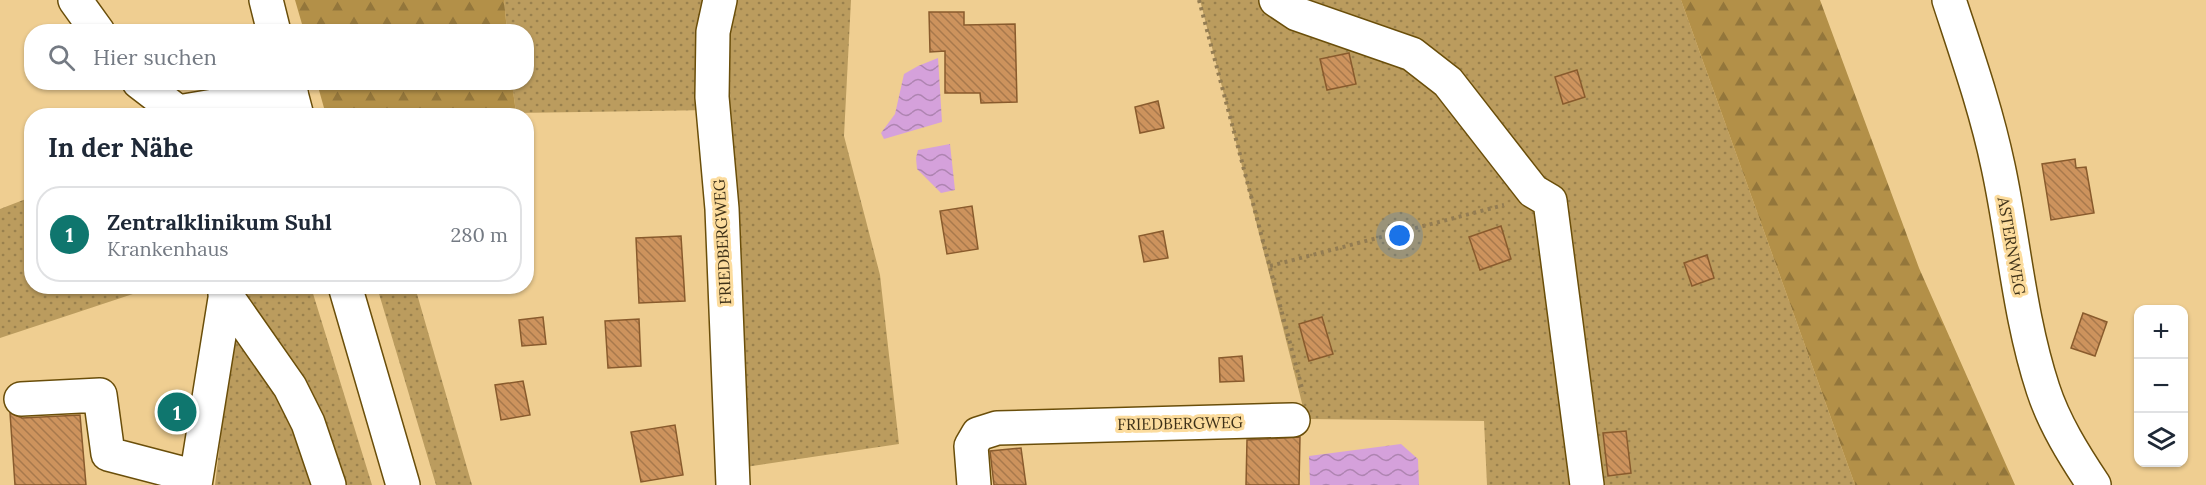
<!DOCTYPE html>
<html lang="de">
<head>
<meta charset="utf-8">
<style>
  :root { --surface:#fff; --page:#f2f2f3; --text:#1f2937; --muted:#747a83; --line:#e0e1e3; --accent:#0f766e }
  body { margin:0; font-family:Lora,serif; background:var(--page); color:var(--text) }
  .controls { position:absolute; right:18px; bottom:18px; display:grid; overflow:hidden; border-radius:12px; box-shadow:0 2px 4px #0004 }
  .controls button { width:54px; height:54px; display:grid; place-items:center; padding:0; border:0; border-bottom:2px solid var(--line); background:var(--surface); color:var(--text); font:30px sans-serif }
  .you { position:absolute; left:1400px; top:236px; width:21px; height:21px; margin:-15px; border:4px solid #fff; border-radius:50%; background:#1a73e8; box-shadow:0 0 0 9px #1a73e833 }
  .badge { display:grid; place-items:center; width:39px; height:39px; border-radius:50%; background:var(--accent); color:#fff; font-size:20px; font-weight:700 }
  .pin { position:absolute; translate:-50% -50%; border:3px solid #fff; box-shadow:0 2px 6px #0006 }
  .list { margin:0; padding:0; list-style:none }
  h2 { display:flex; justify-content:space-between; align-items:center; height:78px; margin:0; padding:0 24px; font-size:26px }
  h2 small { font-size:20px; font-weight:400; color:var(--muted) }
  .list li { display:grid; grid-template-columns:39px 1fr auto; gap:18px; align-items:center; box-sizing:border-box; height:96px; margin:0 12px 12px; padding:0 12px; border:2px solid var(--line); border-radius:24px }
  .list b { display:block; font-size:22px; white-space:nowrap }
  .list p { margin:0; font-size:20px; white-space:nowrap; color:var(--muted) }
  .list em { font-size:20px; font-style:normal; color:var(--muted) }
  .icon { flex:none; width:33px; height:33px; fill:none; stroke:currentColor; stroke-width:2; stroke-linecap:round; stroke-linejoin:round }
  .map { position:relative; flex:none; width:2206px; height:485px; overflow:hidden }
  .search { position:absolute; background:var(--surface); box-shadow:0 2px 4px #0004; left:24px; top:24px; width:510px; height:66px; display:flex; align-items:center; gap:15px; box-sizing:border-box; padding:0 21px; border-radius:24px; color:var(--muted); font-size:22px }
  .panel { position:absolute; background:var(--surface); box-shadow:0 2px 4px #0004; left:24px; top:108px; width:510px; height:186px; border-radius:24px }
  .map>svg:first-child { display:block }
</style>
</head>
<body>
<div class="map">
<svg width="2206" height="485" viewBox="0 0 2206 485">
  <defs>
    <pattern id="green-dots" width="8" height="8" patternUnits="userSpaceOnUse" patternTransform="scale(1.5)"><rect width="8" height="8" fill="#bb9c5e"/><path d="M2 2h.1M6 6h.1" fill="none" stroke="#99804d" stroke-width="1.8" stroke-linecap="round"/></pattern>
    <pattern id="forest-firs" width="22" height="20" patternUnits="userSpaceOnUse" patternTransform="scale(1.5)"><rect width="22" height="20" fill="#b39048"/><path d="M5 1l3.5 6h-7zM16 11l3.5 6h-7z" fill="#93763b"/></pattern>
    <pattern id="water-waves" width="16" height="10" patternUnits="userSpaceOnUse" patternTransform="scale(1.5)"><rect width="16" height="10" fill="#d5a1db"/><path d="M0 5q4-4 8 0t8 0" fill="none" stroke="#ae84b1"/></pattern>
    <pattern id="building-back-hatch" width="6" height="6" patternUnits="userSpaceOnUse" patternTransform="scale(1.5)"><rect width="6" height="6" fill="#cd935d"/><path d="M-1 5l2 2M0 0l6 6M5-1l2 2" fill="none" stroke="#a8794c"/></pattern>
  </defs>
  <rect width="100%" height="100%" fill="#efce91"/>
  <path fill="url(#green-dots)" d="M 504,0 L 851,0 L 844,136 L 880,275 L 899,444 L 732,469 L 713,110 L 516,113 L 512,83 L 526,82 L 526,32 L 507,31 Z
    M 1200,0 L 1681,0 L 1855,485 L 1487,485 L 1484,421 L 1306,419 Z
    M 31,197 L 32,286 L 154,287 L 0,338 L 0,209 Z
    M 238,287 L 311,287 L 372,485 L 215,485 Z
    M 377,287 L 415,287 L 472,485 L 436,485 Z"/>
  <path fill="url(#forest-firs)" d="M 295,0 L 504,0 L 507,31 L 304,31 Z
    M 1681,0 L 1820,0 L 1919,268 L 2015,485 L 1855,485 Z
    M 317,83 L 512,83 L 516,113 L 513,116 L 326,115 Z"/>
  <path fill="url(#water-waves)" d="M 938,58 L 942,122 L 884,139 L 881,133 L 895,114 L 904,74 L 918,66 Z
    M 950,144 L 955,190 L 941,193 L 917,169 L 916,158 L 918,150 Z
    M 1401,444 L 1418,459 L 1419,485 L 1310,485 L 1309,456 Z"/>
  <path fill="url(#building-back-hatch)" stroke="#895b2d" stroke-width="1.5" d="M 929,12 L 964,12 L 964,25 L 1015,24 L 1017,102 L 981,103 L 980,93 L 945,93 L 945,51 L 930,52 Z
    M 1349,53 L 1356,84 L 1327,90 L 1320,59 Z
    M 1577,70 L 1585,97 L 1563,104 L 1555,77 Z
    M 1158,101 L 1164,128 L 1140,133 L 1135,107 Z
    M 2075,159 L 2076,168 L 2086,167 L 2094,213 L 2051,220 L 2042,164 Z
    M 972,206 L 978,249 L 947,254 L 940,211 Z
    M 1501,226 L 1511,259 L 1480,270 L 1469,237 Z
    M 1163,231 L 1168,258 L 1144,262 L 1139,236 Z
    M 681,236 L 685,301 L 639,303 L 636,238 Z
    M 1707,255 L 1714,278 L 1692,286 L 1684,263 Z
    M 2083,313 L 2107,322 L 2095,356 L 2071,348 Z
    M 543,317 L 546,344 L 522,346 L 519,320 Z
    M 1322,317 L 1333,354 L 1309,361 L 1299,324 Z
    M 639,319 L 641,366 L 608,368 L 605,321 Z
    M 1242,356 L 1244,381 L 1220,382 L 1219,358 Z
    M 523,381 L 530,415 L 501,420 L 495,385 Z
    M 10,413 L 22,418 L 80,415 L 86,485 L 15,485 Z
    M 675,425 L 683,475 L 641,482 L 631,432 Z
    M 1626,431 L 1631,473 L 1608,476 L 1603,433 Z
    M 1300,437 L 1299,485 L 1246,485 L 1247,440 Z
    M 1021,448 L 1026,485 L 994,485 L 990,451 Z"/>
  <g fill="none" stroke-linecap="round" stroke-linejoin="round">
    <g stroke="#6a4e0a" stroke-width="36">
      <path id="minor" d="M 75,0 L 98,32
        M 720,0 L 713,32 L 712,97 L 722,209 L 733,485
        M 1276,0 L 1297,14 L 1412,54 L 1448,82 L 1533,191 L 1550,201 L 1587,485
        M 1949,0 C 1967,55 1986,109 1998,166 C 2014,240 2019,316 2043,389 C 2054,423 2074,455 2094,485
        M 139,82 L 178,112 L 291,93
        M 225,294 L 290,387 L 308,423 L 329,485
        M 21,399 L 100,395 L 108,454 L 196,477
        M 195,485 L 227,286
        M 974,485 L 971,446 L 978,434 L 997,428 L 1293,420"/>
    </g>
    <g stroke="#6a4e0a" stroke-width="36">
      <path id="major" d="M 266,0 L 274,32
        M 288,82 L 297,116
        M 345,286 L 403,485"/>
    </g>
    <path stroke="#937c52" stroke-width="4" stroke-dasharray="3 4.5" stroke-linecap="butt" d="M 1199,0 L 1303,392
      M 1270,266 L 1504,205"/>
    <use href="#minor" stroke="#fff" stroke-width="33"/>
    <use href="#major" stroke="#fff" stroke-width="33"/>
  </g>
  <g text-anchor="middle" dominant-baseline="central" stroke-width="6" stroke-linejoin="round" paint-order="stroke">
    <g font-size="16" fill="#3e3118" stroke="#fcdc9d">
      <text transform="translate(722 242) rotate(-93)">FRIEDBERGWEG</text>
      <text transform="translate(2012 246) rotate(80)">ASTERNWEG</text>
      <text transform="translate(1180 423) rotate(-1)">FRIEDBERGWEG</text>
    </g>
  </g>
</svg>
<div class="controls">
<button>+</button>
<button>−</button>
<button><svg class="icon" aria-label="layers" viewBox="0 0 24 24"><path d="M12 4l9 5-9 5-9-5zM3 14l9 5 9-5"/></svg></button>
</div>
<div class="you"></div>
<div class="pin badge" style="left:177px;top:412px">1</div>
<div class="search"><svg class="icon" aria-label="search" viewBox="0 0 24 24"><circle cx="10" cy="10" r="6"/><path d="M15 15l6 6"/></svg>Hier suchen</div>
<section class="panel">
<h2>In der Nähe<small></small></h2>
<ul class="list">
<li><span class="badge">1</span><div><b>Zentralklinikum Suhl</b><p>Krankenhaus</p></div><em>280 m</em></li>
</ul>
</section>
</div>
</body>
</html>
